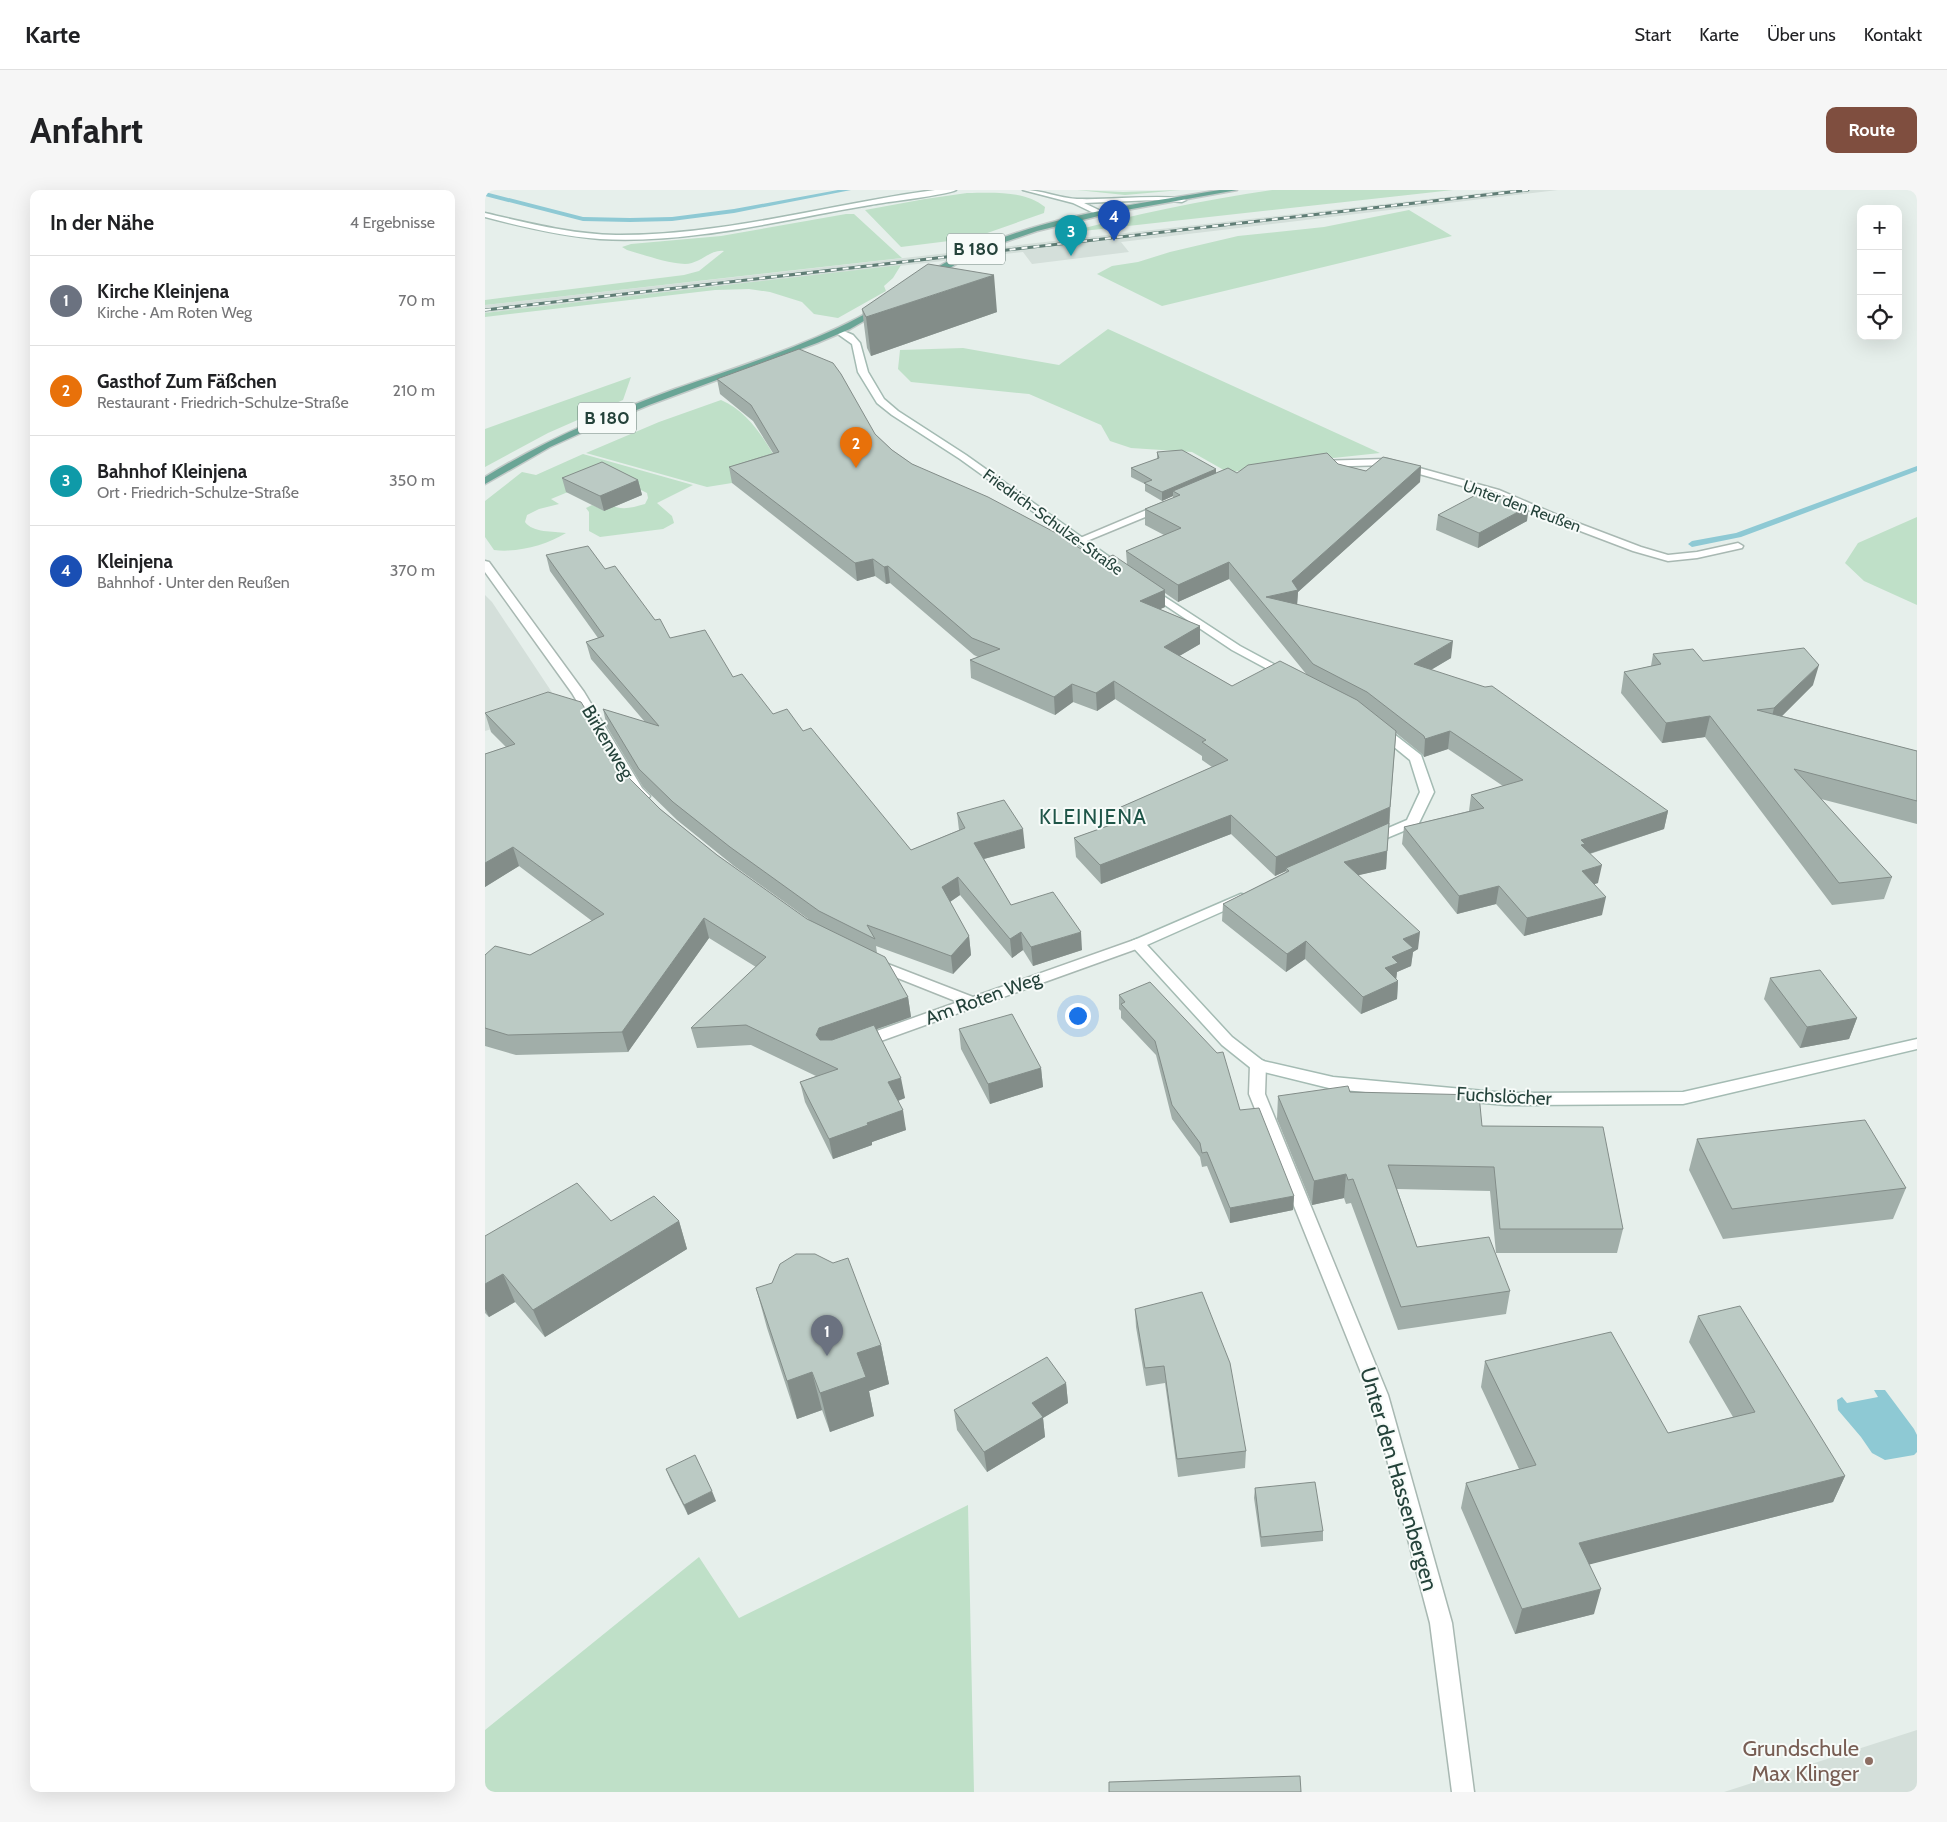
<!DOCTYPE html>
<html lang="de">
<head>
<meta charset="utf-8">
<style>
  :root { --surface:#fff; --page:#f6f6f6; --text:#202124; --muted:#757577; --line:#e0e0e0; --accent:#7f4e3f }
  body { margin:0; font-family:Cabin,sans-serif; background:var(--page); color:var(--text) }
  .controls { position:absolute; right:15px; top:15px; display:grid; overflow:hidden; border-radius:10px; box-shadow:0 5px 20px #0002 }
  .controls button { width:45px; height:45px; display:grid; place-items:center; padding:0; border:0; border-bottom:1px solid var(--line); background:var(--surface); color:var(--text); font:25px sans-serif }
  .you { position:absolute; left:592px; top:825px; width:18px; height:18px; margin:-12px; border:4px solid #fff; border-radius:50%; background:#1a73e8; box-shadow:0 0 0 8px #1a73e833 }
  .badge { display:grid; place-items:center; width:32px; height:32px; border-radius:50%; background:var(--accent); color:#fff; font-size:16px; font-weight:700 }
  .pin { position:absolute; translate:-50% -41px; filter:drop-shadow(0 1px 2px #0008) }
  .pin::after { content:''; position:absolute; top:26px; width:18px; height:15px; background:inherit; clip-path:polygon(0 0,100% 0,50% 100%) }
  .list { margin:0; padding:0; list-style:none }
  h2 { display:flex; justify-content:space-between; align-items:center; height:65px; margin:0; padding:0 20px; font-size:21px }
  h2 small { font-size:16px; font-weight:400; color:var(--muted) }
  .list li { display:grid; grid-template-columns:32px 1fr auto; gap:15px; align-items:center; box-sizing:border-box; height:90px; padding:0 20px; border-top:1px solid var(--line) }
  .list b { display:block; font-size:19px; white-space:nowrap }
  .list p { margin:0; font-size:16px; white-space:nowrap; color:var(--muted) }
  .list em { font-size:16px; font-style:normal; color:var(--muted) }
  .icon { flex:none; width:28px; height:28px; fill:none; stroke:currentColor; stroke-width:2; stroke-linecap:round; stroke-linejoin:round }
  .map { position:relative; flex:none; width:1432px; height:1602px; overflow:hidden; border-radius:10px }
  header { display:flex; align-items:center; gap:30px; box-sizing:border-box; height:70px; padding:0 25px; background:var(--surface); border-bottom:1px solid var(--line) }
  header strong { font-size:24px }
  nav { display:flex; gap:28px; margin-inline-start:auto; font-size:18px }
  .intro { display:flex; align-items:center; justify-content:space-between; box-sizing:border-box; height:120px; padding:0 30px }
  h1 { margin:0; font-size:35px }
  .button { padding:12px 22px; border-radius:10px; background:var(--accent); color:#fff; font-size:18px; font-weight:700 }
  main { display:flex; gap:30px; padding:0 30px }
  aside { flex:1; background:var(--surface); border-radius:10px; box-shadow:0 5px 20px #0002 }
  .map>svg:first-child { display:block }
</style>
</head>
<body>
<header>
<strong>Karte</strong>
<nav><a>Start</a><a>Karte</a><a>Über uns</a><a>Kontakt</a></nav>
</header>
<div class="intro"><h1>Anfahrt</h1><a class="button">Route</a></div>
<main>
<aside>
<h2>In der Nähe<small>4 Ergebnisse</small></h2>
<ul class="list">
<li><span class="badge" style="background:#6b7280">1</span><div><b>Kirche Kleinjena</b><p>Kirche · Am Roten Weg</p></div><em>70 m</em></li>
<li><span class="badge" style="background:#e8710a">2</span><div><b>Gasthof Zum Fäßchen</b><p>Restaurant · Friedrich-Schulze-Straße</p></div><em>210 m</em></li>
<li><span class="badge" style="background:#0f9aa8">3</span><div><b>Bahnhof Kleinjena</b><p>Ort · Friedrich-Schulze-Straße</p></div><em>350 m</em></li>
<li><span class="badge" style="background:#1a4fb4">4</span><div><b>Kleinjena</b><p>Bahnhof · Unter den Reußen</p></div><em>370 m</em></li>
</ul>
</aside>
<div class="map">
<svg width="1432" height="1602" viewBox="0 0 1432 1602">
  <rect width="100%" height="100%" fill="#e6efeb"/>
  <path fill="#d4dfda" d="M 1024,0 L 1073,0 L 636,52 L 644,62 L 547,74 L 538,62 L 0,123 L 0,115 Z
    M 0,405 L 7,412 L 76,516 L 69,521 L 0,541 Z
    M 1432,1540 L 1432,1602 L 1239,1602 Z"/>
  <path fill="#bfe0c8" d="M 592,0 L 638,2 L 696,0 L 640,5 Z
    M 787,0 L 968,0 L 580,43 C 648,25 717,10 787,0 Z
    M 482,3 C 507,3 540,0 560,17 L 559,23 L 488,48 L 416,57 L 380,20 L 440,9 Z
    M 924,20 L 967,46 L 677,116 L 612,84 L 627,76 L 653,72 L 685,62 L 753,46 L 839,37 Z
    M 361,24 L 369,24 L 417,68 L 0,115 L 0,110 L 199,85 L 214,81 L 239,61 C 225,59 215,74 200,74 C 181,73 160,65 142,60 L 137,57 L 146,54 L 236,46 Z
    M 416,75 L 408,88 L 399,96 L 401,101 L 353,128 L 329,124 L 317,112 L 285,102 L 264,99 L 230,100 L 0,127 L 0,123 Z
    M 623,139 L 895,263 L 782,275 L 744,283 L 707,262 L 646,258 L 625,251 L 616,235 L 544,204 L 426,192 L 413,179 L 415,160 L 478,158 L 574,175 Z
    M 146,187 L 138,210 L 63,243 L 0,277 L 0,239 Z
    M 236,210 C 267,224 280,251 297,279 L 247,293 L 222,297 L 101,263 L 174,232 Z
    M 98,264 L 208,295 L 172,313 L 187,326 L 189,333 L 178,339 L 115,347 L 104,341 L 104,322 L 101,318 L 107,315 L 114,318 L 124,314 C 136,321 146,318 160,314 L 163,308 L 162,303 L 150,297 L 83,302 L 66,309 L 74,314 L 54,319 L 42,325 L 40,332 C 48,343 68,341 81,343 C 61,355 33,363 9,360 L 0,347 L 0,311 L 37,282 L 51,285 Z
    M 1432,327 L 1432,415 L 1379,391 L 1360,373 L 1373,353 Z
    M 483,1315 L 489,1602 L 0,1602 L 0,1540 L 214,1367 L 254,1428 Z"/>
  <path fill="#8ec9d4" d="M 1389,1200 L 1400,1200 L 1429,1239 L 1432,1245 L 1432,1262 L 1429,1265 L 1400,1270 L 1387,1263 L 1376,1247 L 1353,1220 L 1352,1210 L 1357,1207 L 1362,1213 L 1393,1207 Z"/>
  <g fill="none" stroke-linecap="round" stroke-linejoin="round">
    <path fill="#8ec9d4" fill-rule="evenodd" d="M 353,0 L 366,0 L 249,23 L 187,31 L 145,32 L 98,31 L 0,6 L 0,2 L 98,27 L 145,28 L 187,27 L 249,19 Z
      M 1432,276 L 1432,281 L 1256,347 L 1207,357 L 1203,354 L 1207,351 L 1251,343 Z"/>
    <g stroke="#a8b8b2" stroke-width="3">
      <path id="street" d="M 902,269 L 1014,300 L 1077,327 L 1156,357 L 1183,365 L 1212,362 L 1253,353 L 1258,356 L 1257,358 L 1212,368 L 1183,371 L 1148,361 L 1069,331 L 1006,304 L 902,275 L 832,277 L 827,274 L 832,271 Z
        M 678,313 L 683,316 L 682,318 L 597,353 L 593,354 L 588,351 Z
        M 0,371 L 4,372 L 99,502 L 157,598 L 165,606 L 163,609 L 153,609 L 145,600 L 87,503 L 0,382 Z
        M 652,749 L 657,751 L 659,754 L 657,757 L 382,856 L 377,857 L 372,856 L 369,852 L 372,848 L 473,812 L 385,777 L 383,774 L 385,771 L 395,771 L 488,807 Z
        M 773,869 L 779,871 L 781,875 L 780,904 L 903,1205 L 967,1433 L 989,1602 L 967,1602 L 945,1433 L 885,1205 L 764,904 L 765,875 L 767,871 Z"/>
    </g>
    <g stroke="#a4bbb3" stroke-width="3">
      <path id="secondary" d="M 450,0 L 471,0 C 463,5 400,12 385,15 C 296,30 207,54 115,49 C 76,46 38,37 0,27 L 0,23 C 43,33 86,44 131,45 C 239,46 344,14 450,0 Z
        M 538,0 C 557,0 574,8 592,9 C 627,10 662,5 697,8 L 701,10 L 697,12 L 670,10 L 599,13 L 618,22 L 619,24 L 615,26 L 588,13 Z
        M 354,139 L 368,145 L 375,153 L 383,182 L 399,209 L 413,221 L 481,265 L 640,378 L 641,380 L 640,382 L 632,382 L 475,269 L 407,225 L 392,213 L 373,182 L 367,154 L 350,142 Z
        M 663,396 L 755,456 L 809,485 L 807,488 L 799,488 L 747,460 L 659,401 L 657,399 Z
        M 896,536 L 900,537 L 936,565 L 949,602 L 933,635 L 885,655 L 878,651 L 880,648 L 922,630 L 935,602 L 925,570 L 892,543 L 890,540 L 892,537 Z
        M 756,704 L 761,705 L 763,708 L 761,711 L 662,755 L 747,847 L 778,871 L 848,887 L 1021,903 L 1198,902 L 1432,849 L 1432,859 L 1198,914 L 1021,915 L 848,899 L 767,879 L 737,855 L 645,754 L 647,751 Z"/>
    </g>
    <g stroke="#c2cac8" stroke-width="3">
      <path id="primary" d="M 735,0 L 752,0 L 630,22 L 552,41 L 514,54 L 478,70 L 445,90 L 438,88 C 451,76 471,67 487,60 C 566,25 651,14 735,0 Z
        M 391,118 L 398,120 L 365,139 L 332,153 L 164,215 L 98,242 L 65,257 L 0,294 L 0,287 C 60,250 124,223 190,199 C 258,175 328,154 391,118 Z"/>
    </g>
    <use href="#street" fill="#fff" fill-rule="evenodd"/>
    <use href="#secondary" fill="#fff" fill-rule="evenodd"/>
    <use href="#primary" fill="#6aa596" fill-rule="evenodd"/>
    <g stroke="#5f7d75" stroke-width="3">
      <path id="rail" d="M 0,120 L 1043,0"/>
    </g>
    <use href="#rail" stroke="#f7fbf9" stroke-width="2" stroke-dasharray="6" stroke-linecap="butt"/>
  </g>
  <path fill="#a1aea9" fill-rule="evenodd" d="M 377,119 L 512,122 L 386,166 L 382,158 Z
    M 232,189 L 390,244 L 407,260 L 427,274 L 615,371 L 642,374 L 641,361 L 679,345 L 660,335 L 660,319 L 688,308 L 688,306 L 677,311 L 660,301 L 660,294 L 646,287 L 646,278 L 672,269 L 672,262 L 731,279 L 731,283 L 752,283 L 853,274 L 881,281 L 936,276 L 935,292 L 813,402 L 812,414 L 966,468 L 946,480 L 1183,621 L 1179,639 L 1105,664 L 1113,693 L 1109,694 L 1117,725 L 1039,746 L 1011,714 L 972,724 L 917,654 L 919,637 L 984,621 L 986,605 L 1018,596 L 963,559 L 939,567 L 937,564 L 911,543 L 901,679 L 873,685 L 933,759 L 928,762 L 926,776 L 912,782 L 911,789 L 913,791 L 912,809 L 876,824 L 820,769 L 801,782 L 737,731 L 738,714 L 801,682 L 801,681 L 790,686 L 746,644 L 616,694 L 591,667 L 589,648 L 636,631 L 636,617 L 727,577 L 717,570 L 717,566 L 630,509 L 612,521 L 588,512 L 570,525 L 486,488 L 485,470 L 493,467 L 489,465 L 405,393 L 401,394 L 390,386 L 372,391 L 247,293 L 244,277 L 288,263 L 268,231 L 235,204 ZM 744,389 L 822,485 L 747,496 L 694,466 L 715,454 L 715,436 L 675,419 L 680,417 L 680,403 L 693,412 Z
    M 77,288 L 153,290 L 157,305 L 119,321 L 81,302 Z
    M 953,325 L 1042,331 L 993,358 L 951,340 Z
    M 61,365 L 120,379 L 170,430 L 185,448 L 248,487 L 288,524 L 318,541 L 426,660 L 474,640 L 472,623 L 540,658 L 499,669 L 526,715 L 597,760 L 548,776 L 538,760 L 527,768 L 475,705 L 465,712 L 484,746 L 486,765 L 468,784 L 391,756 L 392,763 L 423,807 L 426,827 L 392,839 L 420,908 L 413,911 L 421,940 L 387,952 L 387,955 L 348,969 L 320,912 L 315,892 L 331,886 L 266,855 L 212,858 L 206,838 L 271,777 L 224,748 L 143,862 L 31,865 L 0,856 L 0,765 L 45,765 L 107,731 L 34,676 L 0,697 L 0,564 L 21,557 L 6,542 L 0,523 L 141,585 L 175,619 L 232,665 L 322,729 L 326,731 L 249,676 L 192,630 L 158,597 L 122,537 L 118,519 L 160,532 L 106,469 L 101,452 L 113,448 L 65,381 Z
    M 1168,464 L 1218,471 L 1328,495 L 1297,526 L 1432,561 L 1432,634 L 1336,609 L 1407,687 L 1399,709 L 1347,715 L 1220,547 L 1177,553 L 1136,503 L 1139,482 L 1166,476 Z
    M 1285,788 L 1372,828 L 1364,849 L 1315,858 L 1279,809 Z
    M 634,805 L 755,920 L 809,1006 L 808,1020 L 745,1033 L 722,976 L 717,977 L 715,967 L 687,929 L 671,865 L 636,828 L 636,821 L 634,819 Z
    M 474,839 L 556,878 L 558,897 L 505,914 L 476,859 Z
    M 865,902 L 997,936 L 1138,1039 L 1132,1063 L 1011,1063 L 1005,1001 L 912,999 L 932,1057 L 1025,1101 L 1021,1124 L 913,1140 L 866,1013 L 861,1014 L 859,1008 L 827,1015 L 792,929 L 793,906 Z
    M 1212,949 L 1421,998 L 1408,1029 L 1238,1049 L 1204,980 Z
    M 126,1031 L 194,1031 L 202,1059 L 60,1147 L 30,1112 L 4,1127 L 0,1123 L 0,1046 Z
    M 271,1098 L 396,1155 L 404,1194 L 384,1201 L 389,1226 L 345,1242 L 337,1220 L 312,1229 L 282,1138 Z
    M 650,1119 L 761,1261 L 760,1278 L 693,1287 L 680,1193 L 661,1196 L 651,1137 Z
    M 1213,1126 L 1360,1286 L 1348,1312 L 1104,1374 L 1109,1424 L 1030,1444 L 976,1318 L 981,1293 L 1034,1279 L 996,1197 L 1000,1171 L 1183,1243 L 1248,1227 L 1204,1152 Z
    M 581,1193 L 583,1213 L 558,1228 L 560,1247 L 502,1282 L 472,1240 L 469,1220 Z
    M 181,1279 L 231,1311 L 203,1325 L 185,1289 Z
    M 770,1298 L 838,1341 L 838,1351 L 776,1357 L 769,1308 Z"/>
  <path fill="#838d89" d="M 509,85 L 512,122 L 386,166 L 381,127 Z
    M 936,276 L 935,292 L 813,402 L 812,416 L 781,407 L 807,391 Z
    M 731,279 L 731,288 L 688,301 L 688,306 L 677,311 L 677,302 Z
    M 153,290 L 157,305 L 119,321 L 115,306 Z
    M 1044,316 L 1042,331 L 993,358 L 994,343 Z
    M 388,369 L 390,386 L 372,391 L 370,373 Z
    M 744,372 L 744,389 L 693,412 L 693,395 Z
    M 403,376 L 405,393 L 401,394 L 399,377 Z
    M 680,400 L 680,417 L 656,428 L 655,411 Z
    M 715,436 L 715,454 L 679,475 L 679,457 Z
    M 968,451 L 966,468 L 927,491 L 929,474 Z
    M 1334,475 L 1328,495 L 1284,539 L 1289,518 Z
    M 629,491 L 630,509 L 612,521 L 611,503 Z
    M 587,494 L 588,512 L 570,525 L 569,507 Z
    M 1225,526 L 1220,547 L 1177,553 L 1181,533 Z
    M 965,541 L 963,559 L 939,567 L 940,549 Z
    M 905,617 L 904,636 L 801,678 L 801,681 L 790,686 L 791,667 Z
    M 1183,621 L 1179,639 L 1097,666 L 1096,650 Z
    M 746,625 L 746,644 L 616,694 L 615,675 Z
    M 538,639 L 540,658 L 491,671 L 489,653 Z
    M 28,657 L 34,676 L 0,697 L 0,673 Z
    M 902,661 L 901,679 L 857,689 L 859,672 Z
    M 1117,675 L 1113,693 L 1093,699 L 1097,681 Z
    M 473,687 L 475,705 L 459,716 L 457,697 Z
    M 1014,696 L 1011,714 L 972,724 L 974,706 Z
    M 1121,707 L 1117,725 L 1039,746 L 1042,728 Z
    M 219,728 L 224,748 L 143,862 L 137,842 Z
    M 536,742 L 538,760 L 527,768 L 525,749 Z
    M 596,742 L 597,760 L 548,776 L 546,757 Z
    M 935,742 L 933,759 L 928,762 L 926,776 L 912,782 L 911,791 L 900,778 L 918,749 Z
    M 484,746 L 486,765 L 468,784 L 466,766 Z
    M 821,751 L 820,769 L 801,782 L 802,764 Z
    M 913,791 L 912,809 L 876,824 L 878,807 Z
    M 423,807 L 426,827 L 338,858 L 331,845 L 334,838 Z
    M 1372,828 L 1364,849 L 1315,858 L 1322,837 Z
    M 556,878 L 558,897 L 505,914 L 503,894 Z
    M 416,888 L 420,908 L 407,913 L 403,892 Z
    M 418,920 L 421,940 L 387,952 L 387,955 L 348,969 L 344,949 L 382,933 Z
    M 861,984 L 859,1008 L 827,1015 L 829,991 Z
    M 809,1006 L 808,1020 L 745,1033 L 745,1018 Z
    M 194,1031 L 202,1059 L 60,1147 L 48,1120 Z
    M 18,1084 L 30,1112 L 4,1127 L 0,1119 L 0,1094 Z
    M 396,1155 L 404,1194 L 384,1201 L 389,1226 L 345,1242 L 335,1203 L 372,1163 Z
    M 327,1182 L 337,1220 L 312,1229 L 302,1191 Z
    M 581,1193 L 583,1213 L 558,1228 L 560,1247 L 502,1282 L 499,1262 L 547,1213 Z
    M 1360,1286 L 1348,1312 L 1087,1379 L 1094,1353 Z
    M 227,1301 L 231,1311 L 203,1325 L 199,1315 Z
    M 1116,1399 L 1109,1424 L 1030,1444 L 1037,1419 Z"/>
  <path fill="#bbcac4" stroke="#838d89" d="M 443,74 L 509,85 L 381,127 L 377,119 Z
    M 314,159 L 348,173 L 356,184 L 390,244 L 407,260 L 427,274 L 503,307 L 571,343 L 615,371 L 628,365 L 680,400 L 655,411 L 715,436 L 679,457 L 747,496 L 795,471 L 872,510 L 911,541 L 905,617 L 791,667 L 746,625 L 615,675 L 589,648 L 645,628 L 636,617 L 743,570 L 717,552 L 721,550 L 629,491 L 611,503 L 587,494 L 569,507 L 485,470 L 515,459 L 487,448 L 403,376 L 399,377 L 388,369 L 370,373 L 244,277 L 294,262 L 266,215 L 232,189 Z
    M 697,260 L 731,279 L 677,302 L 659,293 L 667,290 L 646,278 L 674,268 L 672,262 Z
    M 842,263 L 853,274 L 881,281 L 898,267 L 936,276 L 807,391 L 813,400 L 781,407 L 968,451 L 929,474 L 1000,497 L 1007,496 L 1183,621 L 1096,650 L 1100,654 L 1096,655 L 1117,675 L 1097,681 L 1121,707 L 1042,728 L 1014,696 L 974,706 L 919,637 L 999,618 L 986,605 L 1038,590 L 965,541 L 940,549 L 939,546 L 882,502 L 828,474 L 744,372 L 693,395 L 641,361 L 696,338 L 660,319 L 695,305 L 688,301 L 743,278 L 752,283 L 763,275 Z
    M 117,272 L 153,290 L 115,306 L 77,288 Z
    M 1002,299 L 1044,316 L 994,343 L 953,325 Z
    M 103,356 L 120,379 L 130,376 L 170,430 L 175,429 L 185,448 L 220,440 L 248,487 L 257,484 L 288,524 L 302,519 L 318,541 L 326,538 L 426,660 L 480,638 L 472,623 L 519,610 L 538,639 L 489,653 L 526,715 L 568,702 L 596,742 L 546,757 L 536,742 L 525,749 L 473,687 L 457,697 L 484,746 L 466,766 L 382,735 L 390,749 L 334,721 L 245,657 L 188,612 L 154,579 L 118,519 L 174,536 L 101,452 L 119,446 L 61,365 Z
    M 1319,458 L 1334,475 L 1289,518 L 1272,520 L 1432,561 L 1432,611 L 1309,579 L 1407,687 L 1354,693 L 1225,526 L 1181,533 L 1139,482 L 1176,474 L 1168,464 L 1208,459 L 1218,471 Z
    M 63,502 L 96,512 L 141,585 L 175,619 L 232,665 L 322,729 L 400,767 L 423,807 L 334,838 L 331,845 L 335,850 L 347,850 L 389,835 L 416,888 L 403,892 L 418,920 L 382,933 L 383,935 L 344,949 L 315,892 L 353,879 L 261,835 L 206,838 L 281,767 L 219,728 L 137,842 L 23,845 L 0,838 L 0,765 L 10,756 L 45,765 L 119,724 L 28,657 L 0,673 L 0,564 L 30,554 L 0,523 Z
    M 904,633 L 902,661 L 859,672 L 935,742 L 918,749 L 928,758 L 907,767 L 913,773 L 900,778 L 913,791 L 878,807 L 821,751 L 802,764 L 738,714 L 804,681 L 801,678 Z
    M 1335,780 L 1372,828 L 1322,837 L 1285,788 Z
    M 665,792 L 732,863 L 738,862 L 755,920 L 774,918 L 809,1006 L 745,1018 L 722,962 L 717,963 L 715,953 L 687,915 L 670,851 L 636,814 L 640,812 L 634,805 Z
    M 527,824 L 556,878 L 503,894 L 474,839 Z
    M 863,896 L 865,902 L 994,905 L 997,936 L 1118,937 L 1138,1039 L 1015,1039 L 1009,977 L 903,975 L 932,1057 L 1004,1047 L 1025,1101 L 916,1117 L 868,989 L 863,990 L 861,984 L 829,991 L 793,906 Z
    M 1380,930 L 1421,998 L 1247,1019 L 1212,949 Z
    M 92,993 L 126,1031 L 169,1006 L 194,1031 L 48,1120 L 18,1084 L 0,1094 L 0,1046 Z
    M 311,1064 L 330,1064 L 348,1073 L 363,1068 L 396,1155 L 372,1163 L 381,1187 L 335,1203 L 327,1182 L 302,1191 L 271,1098 L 287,1093 L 295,1074 Z
    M 717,1102 L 745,1173 L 761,1261 L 692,1269 L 679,1176 L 660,1178 L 650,1119 Z
    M 1255,1116 L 1360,1286 L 1094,1353 L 1116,1399 L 1037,1419 L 981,1293 L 1051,1275 L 1000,1171 L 1126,1142 L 1183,1243 L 1270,1222 L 1213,1126 Z
    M 562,1167 L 581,1193 L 547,1213 L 558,1227 L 499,1262 L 469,1220 Z
    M 210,1265 L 227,1301 L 199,1315 L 181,1279 Z
    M 830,1292 L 838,1341 L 776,1347 L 770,1298 Z
    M 815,1586 L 816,1602 L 624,1602 L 624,1592 Z"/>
  <circle fill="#8d6e63" stroke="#f7fbf9" stroke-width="2" cx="1384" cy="1571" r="5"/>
  <g text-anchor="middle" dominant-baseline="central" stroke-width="4" stroke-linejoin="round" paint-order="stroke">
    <g font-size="16" fill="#24423a" stroke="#f7fbf9">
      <text transform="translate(1037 316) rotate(20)">Unter den Reußen</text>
      <text transform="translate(568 332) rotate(36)">Friedrich-Schulze-Straße</text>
    </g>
    <g fill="#f7fbf9" stroke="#637a73" stroke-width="1">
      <rect x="462" y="43.5" width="58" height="31" rx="4"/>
      <rect x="93" y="212.5" width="58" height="31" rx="4"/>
    </g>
    <g font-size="18" font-weight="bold" fill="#24423a">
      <text x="491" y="59">B 180</text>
      <text x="122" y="228">B 180</text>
    </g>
    <g font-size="19" fill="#24423a" stroke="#f7fbf9">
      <text transform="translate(123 552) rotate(59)">Birkenweg</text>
      <text transform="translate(498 808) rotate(-20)">Am Roten Weg</text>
      <text transform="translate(1019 906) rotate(3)">Fuchslöcher</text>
    </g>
    <g font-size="21" letter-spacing="1" fill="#1f5548" stroke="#f7fbf9">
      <text x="608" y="626">KLEINJENA</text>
    </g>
    <g font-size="22" fill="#24423a" stroke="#f7fbf9">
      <text transform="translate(914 1289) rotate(74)">Unter den Hassenbergen</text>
    </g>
    <g font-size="22" fill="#785e54" stroke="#f7fbf9" text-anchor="end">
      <text x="1374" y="1558">Grundschule<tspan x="1374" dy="25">Max Klinger</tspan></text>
    </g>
  </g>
</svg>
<div class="controls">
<button>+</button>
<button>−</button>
<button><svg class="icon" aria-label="locate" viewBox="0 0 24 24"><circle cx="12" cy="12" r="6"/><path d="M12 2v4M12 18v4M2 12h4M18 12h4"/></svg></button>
</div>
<div class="you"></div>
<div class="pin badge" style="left:342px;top:1166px;background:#6b7280">1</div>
<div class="pin badge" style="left:371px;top:278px;background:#e8710a">2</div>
<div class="pin badge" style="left:586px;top:66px;background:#0f9aa8">3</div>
<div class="pin badge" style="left:629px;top:51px;background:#1a4fb4">4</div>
</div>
</main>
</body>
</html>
